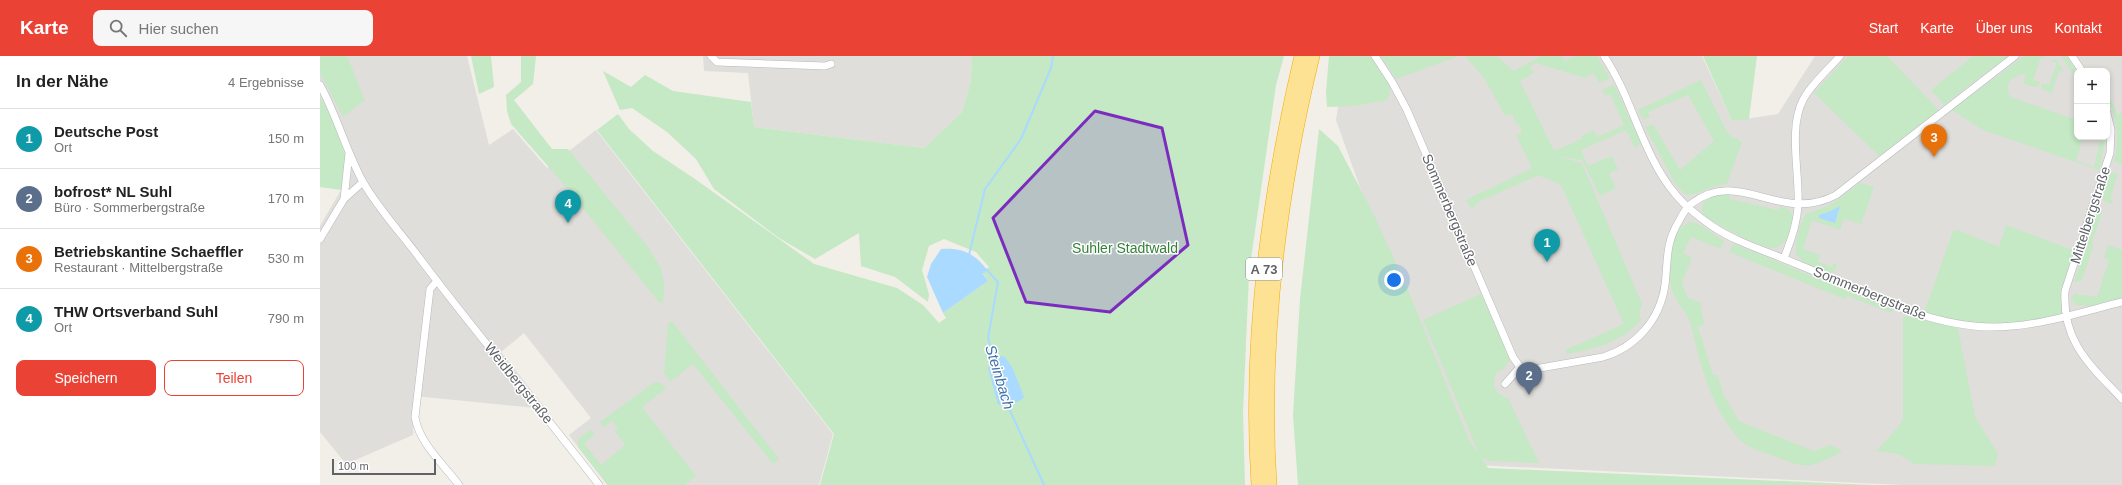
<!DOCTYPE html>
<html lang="de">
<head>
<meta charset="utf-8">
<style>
  :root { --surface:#fff; --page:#f6f6f6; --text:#222; --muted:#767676; --line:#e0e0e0; --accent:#ea4335 }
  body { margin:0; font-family:Helvetica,sans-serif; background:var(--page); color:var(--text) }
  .controls { position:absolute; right:12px; top:12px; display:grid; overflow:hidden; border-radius:8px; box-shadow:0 2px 6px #0003 }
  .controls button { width:36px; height:36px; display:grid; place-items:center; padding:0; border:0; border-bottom:1px solid var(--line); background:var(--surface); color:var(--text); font:20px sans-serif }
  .scale { position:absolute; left:12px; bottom:10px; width:104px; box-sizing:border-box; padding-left:4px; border:2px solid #5f6368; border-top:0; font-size:11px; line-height:14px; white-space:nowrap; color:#5f6368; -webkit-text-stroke:3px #fff; paint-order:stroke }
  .you { position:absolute; left:1074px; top:224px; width:14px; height:14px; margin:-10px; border:3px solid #fff; border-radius:50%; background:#1a73e8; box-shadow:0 0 0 6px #1a73e833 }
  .badge { display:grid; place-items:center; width:26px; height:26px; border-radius:50%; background:var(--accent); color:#fff; font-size:13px; font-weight:700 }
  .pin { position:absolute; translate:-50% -33px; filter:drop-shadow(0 1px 2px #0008) }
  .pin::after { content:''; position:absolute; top:21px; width:14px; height:12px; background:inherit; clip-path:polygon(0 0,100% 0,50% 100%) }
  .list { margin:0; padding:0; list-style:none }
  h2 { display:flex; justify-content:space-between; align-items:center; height:52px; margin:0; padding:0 16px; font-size:17px }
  h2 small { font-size:13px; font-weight:400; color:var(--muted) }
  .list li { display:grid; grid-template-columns:26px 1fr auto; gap:12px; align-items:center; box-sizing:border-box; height:60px; padding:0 16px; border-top:1px solid var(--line) }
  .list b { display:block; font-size:15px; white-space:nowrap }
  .list p { margin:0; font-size:13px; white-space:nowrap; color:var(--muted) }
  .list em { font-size:13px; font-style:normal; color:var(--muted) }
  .actions { display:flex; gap:8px; padding:12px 16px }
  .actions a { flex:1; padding:9px 0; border:1px solid var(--accent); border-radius:8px; text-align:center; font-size:14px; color:var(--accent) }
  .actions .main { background:var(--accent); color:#fff }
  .icon { flex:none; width:22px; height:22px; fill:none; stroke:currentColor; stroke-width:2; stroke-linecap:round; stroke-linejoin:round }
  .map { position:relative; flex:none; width:1802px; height:429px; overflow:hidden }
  header { display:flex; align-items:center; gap:24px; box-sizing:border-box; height:56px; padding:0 20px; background:var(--accent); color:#fff }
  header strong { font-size:19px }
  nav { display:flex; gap:22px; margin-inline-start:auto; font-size:14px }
  .search { width:280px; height:36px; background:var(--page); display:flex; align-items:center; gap:10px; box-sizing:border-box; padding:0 14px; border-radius:8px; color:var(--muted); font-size:15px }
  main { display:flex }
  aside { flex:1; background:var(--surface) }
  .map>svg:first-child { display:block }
</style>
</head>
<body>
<header>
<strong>Karte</strong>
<div class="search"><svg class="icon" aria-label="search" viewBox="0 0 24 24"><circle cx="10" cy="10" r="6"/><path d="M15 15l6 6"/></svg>Hier suchen</div>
<nav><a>Start</a><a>Karte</a><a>Über uns</a><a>Kontakt</a></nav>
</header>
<main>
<aside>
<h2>In der Nähe<small>4 Ergebnisse</small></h2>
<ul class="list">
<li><span class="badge" style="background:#0f9aa8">1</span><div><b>Deutsche Post</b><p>Ort</p></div><em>150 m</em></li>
<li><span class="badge" style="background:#5c6f8a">2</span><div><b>bofrost* NL Suhl</b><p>Büro · Sommerbergstraße</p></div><em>170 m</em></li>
<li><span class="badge" style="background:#e8710a">3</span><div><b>Betriebskantine Schaeffler</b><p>Restaurant · Mittelbergstraße</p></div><em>530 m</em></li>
<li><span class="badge" style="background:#0f9aa8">4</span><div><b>THW Ortsverband Suhl</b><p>Ort</p></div><em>790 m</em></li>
</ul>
<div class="actions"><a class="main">Speichern</a><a>Teilen</a></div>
</aside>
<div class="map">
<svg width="1802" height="429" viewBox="0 0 1802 429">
  <rect width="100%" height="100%" fill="#f1efe8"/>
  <path fill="#e0deda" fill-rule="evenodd" d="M 0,0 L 147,0 L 169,89 L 193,73 L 227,112 L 276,74 L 513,378 L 499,429 L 287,429 L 249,379 L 271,362 L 204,277 L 181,296 L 226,353 L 94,340 L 93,379 L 26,408 L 0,376 L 0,170 L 21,134 L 26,101 L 12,63 L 0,40 Z
    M 383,0 L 652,0 L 651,24 L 642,56 L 604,92 L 434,71 L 428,17 L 384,15 Z
    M 1026,0 L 1382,0 L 1412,65 L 1458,58 L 1495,0 L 1802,0 L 1802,429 L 1583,429 L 1154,409 L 1079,241 L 1016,64 ZM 1757,15 L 1787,15 L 1787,81 L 1757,81 Z"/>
  <path fill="#c5e8c5" d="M 0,0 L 27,0 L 45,44 L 23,61 L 0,17 Z
    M 151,0 L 171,0 L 174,31 L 159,38 Z
    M 201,0 L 216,0 L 213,28 L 194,44 L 232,93 L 248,93 L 329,192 L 341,213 L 344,229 L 343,247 L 338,245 L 241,125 L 191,68 L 187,55 L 186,39 L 201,26 Z
    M 652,0 L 964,0 L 956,29 L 929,217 L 923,357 L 925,429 L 500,429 L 514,378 L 277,74 L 298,58 L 309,73 L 333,95 L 375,123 L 494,208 L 577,232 L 603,249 L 619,267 L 626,262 L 623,257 L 668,225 L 663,217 L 669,211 L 656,196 L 624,183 L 609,190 L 602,214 L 609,238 L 608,246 L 575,221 L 541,210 L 539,177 L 495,203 L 459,182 L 394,133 L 376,103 L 347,76 L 312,52 L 300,54 L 283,15 L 311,31 L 325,19 L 353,35 L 431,46 L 434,71 L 604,92 L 642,56 L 651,24 Z
    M 1009,0 L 1051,0 C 1059,13 1077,28 1067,44 L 1034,50 L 1007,51 L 1006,36 Z
    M 1061,0 L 1139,0 L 1076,23 Z
    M 1145,0 L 1177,0 L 1194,15 L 1221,0 L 1242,0 L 1245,5 L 1255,0 L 1277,0 L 1290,22 L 1279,27 L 1274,17 L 1265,22 L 1216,7 L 1210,10 L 1214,17 L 1200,25 L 1234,95 L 1262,83 L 1261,80 L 1274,74 L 1277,81 L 1304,69 L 1290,38 L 1285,40 L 1282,34 L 1292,29 L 1295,30 L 1321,88 L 1315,92 L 1306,74 L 1261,94 L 1268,110 L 1292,100 L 1298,113 L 1289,118 L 1296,132 L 1280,140 L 1262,104 L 1236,100 L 1262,107 L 1322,248 L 1319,259 L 1321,264 C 1301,286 1276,293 1247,298 L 1245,294 L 1304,268 L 1241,129 L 1219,119 L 1158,146 L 1152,153 L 1146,144 L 1212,112 L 1196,79 L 1202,76 L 1199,68 L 1197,69 L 1192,58 L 1185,60 L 1164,22 Z
    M 1383,0 L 1437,0 L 1429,63 L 1412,65 Z
    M 1528,0 L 1567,0 L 1619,54 L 1559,100 L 1494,37 Z
    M 1653,0 L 1688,0 L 1624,49 L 1611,34 Z
    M 1704,0 L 1724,0 L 1726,3 L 1721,1 L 1713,24 L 1720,26 L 1719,29 L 1714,31 L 1703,27 L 1706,18 C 1693,19 1683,27 1690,41 L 1757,64 L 1757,81 L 1763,81 L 1756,105 L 1774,111 L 1781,81 L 1786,81 L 1779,114 L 1663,74 L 1632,54 Z
    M 1741,0 L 1746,0 C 1752,8 1757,14 1757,25 Z
    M 1733,3 L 1737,4 L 1744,16 L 1739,14 L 1732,37 L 1724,34 L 1721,30 L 1722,27 L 1729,29 L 1737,7 L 1732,5 Z
    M 1381,24 L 1408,78 L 1422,86 L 1407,128 C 1392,129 1379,139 1366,139 L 1356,129 L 1325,71 L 1333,68 L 1360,114 L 1394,85 L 1368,39 L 1328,56 L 1330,61 L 1323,64 L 1318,54 Z
    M 1787,35 L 1798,59 L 1802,56 L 1802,109 L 1794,105 C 1798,90 1798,75 1794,60 C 1791,51 1787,45 1787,35 Z
    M 0,40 L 12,63 L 26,101 L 21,134 L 0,131 Z
    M 999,73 L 1018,90 L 1055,161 L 1088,234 L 1149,384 L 1159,398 L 1103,264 L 1161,238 L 1190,303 L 1184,313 L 1177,316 C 1171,328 1174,339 1188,342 L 1219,407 L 1169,405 L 1161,401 L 1168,412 L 1553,429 L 978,429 L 973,359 L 980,243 Z
    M 1793,117 L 1798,118 L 1790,143 L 1793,144 L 1793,146 L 1790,148 L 1784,145 L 1782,140 L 1790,118 Z
    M 1540,127 L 1554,131 L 1541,168 L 1524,163 L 1520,174 L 1492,164 L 1483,193 L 1500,199 L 1498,206 L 1512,211 L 1514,207 L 1517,208 L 1514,216 L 1510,218 L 1485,207 L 1476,198 C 1475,184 1479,170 1486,158 L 1510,149 Z
    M 1402,138 L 1410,138 L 1410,143 L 1458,154 L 1460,150 C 1463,151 1468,152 1471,156 C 1477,166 1467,190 1455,192 C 1441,193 1396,168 1384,160 C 1377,146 1390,141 1402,138 Z
    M 1783,154 L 1772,186 L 1773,191 L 1762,224 L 1754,226 L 1777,156 Z
    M 1371,166 L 1379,168 L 1404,185 L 1401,193 L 1371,181 L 1363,197 L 1372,202 L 1362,227 L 1368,242 L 1380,246 L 1384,268 L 1378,271 L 1393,319 L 1398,319 L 1403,338 L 1419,365 L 1494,395 L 1510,389 L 1523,395 C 1513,400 1502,406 1492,409 C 1482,411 1466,405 1457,401 C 1445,397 1430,393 1421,385 C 1417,382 1414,377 1411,373 C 1388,342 1380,306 1371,269 C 1368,258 1361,252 1356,243 C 1344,223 1346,171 1371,166 Z
    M 1686,169 L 1758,196 L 1745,235 L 1745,260 L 1673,272 L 1603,260 L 1633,175 L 1638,174 L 1679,191 Z
    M 1413,188 L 1417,189 L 1574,254 L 1571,257 L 1528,240 L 1524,243 L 1409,196 Z
    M 1788,189 L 1802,194 L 1802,242 L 1769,250 L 1755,249 L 1751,242 L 1755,238 L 1777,241 L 1789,204 L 1784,202 Z
    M 1587,260 L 1638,272 L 1655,361 L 1678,397 L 1675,410 L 1594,408 L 1578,398 L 1556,395 L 1579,370 L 1583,363 L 1583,262 Z
    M 352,265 L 459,403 L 453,408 L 373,308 L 350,326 L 344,317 L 348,268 Z
    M 339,326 L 345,330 L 345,333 L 322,351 L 376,420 L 365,429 L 288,429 L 258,391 L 259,382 L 270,374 L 273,376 L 274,379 L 264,387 L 281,409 L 305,389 L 295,375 L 298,373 L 292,365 L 283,371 L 280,366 L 333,327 Z"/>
  <path fill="#aadaff" d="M 1520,150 L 1515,167 L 1499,162 L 1499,159 L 1509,156 Z
    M 621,193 C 641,191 656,198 667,214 L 663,218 L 668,225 L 623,257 L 607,221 L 611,208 Z
    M 681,300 L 685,301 L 693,313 L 704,341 C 698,348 687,349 678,349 L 668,312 L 674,303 Z"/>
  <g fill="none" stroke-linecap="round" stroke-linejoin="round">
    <path stroke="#aadaff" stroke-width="2" d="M 649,199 L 665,133 L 701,83 L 731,12 L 733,0
      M 666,213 L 678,226 L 668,282 L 675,305
      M 687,348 L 724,429"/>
    <g stroke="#b5b8bc" stroke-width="8">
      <path id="street" d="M 391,0 L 397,6 L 505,10 L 511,8
        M 1055,0 L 1072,26 L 1087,54 L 1193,301 L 1200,311 L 1209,314 L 1283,301 C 1316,291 1340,264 1345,229 C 1348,205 1345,188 1359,165 C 1362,159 1366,152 1371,148 C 1420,110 1459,169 1516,139 L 1695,0
        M 1284,0 C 1313,43 1322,99 1356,139 C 1366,151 1379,161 1392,170 C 1417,187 1449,196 1477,208 C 1538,233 1606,271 1673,271 C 1717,271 1761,256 1802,246
        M 1752,0 L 1762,15
        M 0,29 C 17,60 26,95 43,126 C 59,154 82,178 101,204 C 158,280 221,353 279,429
        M 1787,57 L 1791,74 L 1790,97 L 1745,235 C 1742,286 1770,309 1802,343
        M 24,143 L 29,97
        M 0,183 L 24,143 L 43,126
        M 1464,202 C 1471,185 1477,168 1478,150 C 1480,119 1468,72 1483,44 C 1491,28 1508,14 1520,0
        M 117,225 L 110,233 L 95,361 C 99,387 124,409 139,429
        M 1185,328 L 1200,311"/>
    </g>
    <g stroke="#f9ab00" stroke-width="14">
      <path id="highway" d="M 938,429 C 928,285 948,140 981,0
        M 950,429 C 941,285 959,140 993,0"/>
    </g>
    <use href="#street" stroke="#fff" stroke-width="7"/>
    <use href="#highway" stroke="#fde293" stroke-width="13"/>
  </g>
  <path fill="#7b2cbf" fill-opacity="0.2" stroke="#7b2cbf" stroke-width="3" stroke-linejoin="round" d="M 775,55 L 842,72 L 868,189 L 790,256 L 706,246 L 673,162 Z"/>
  <g text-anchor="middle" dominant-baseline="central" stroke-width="3" stroke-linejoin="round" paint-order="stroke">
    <rect fill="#fff" stroke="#8f9295" stroke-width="1" x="926" y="202" width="36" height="22" rx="3"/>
    <g font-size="13" font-weight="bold" fill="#5f6368">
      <text x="944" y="213">A 73</text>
    </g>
    <g font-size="14" fill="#5f6368" stroke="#fff">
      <text transform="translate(1130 154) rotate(67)">Sommerbergstraße</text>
      <text transform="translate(1770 159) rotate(-72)">Mittelbergstraße</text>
      <text transform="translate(1550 237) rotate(22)">Sommerbergstraße</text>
      <text transform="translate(199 327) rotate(51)">Weidbergstraße</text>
    </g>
    <g font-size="14" fill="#348238" stroke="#fff">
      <text x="805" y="192">Suhler Stadtwald</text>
    </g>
    <g font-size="15" font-style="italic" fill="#4174aa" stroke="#fff">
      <text transform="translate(680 321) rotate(73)">Steinbach</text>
    </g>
  </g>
</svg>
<div class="controls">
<button>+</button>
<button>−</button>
</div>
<div class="scale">100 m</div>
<div class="you"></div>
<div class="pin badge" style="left:1227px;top:206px;background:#0f9aa8">1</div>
<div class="pin badge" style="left:1209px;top:339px;background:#5c6f8a">2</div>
<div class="pin badge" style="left:1614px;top:101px;background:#e8710a">3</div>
<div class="pin badge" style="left:248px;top:167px;background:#0f9aa8">4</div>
</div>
</main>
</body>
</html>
